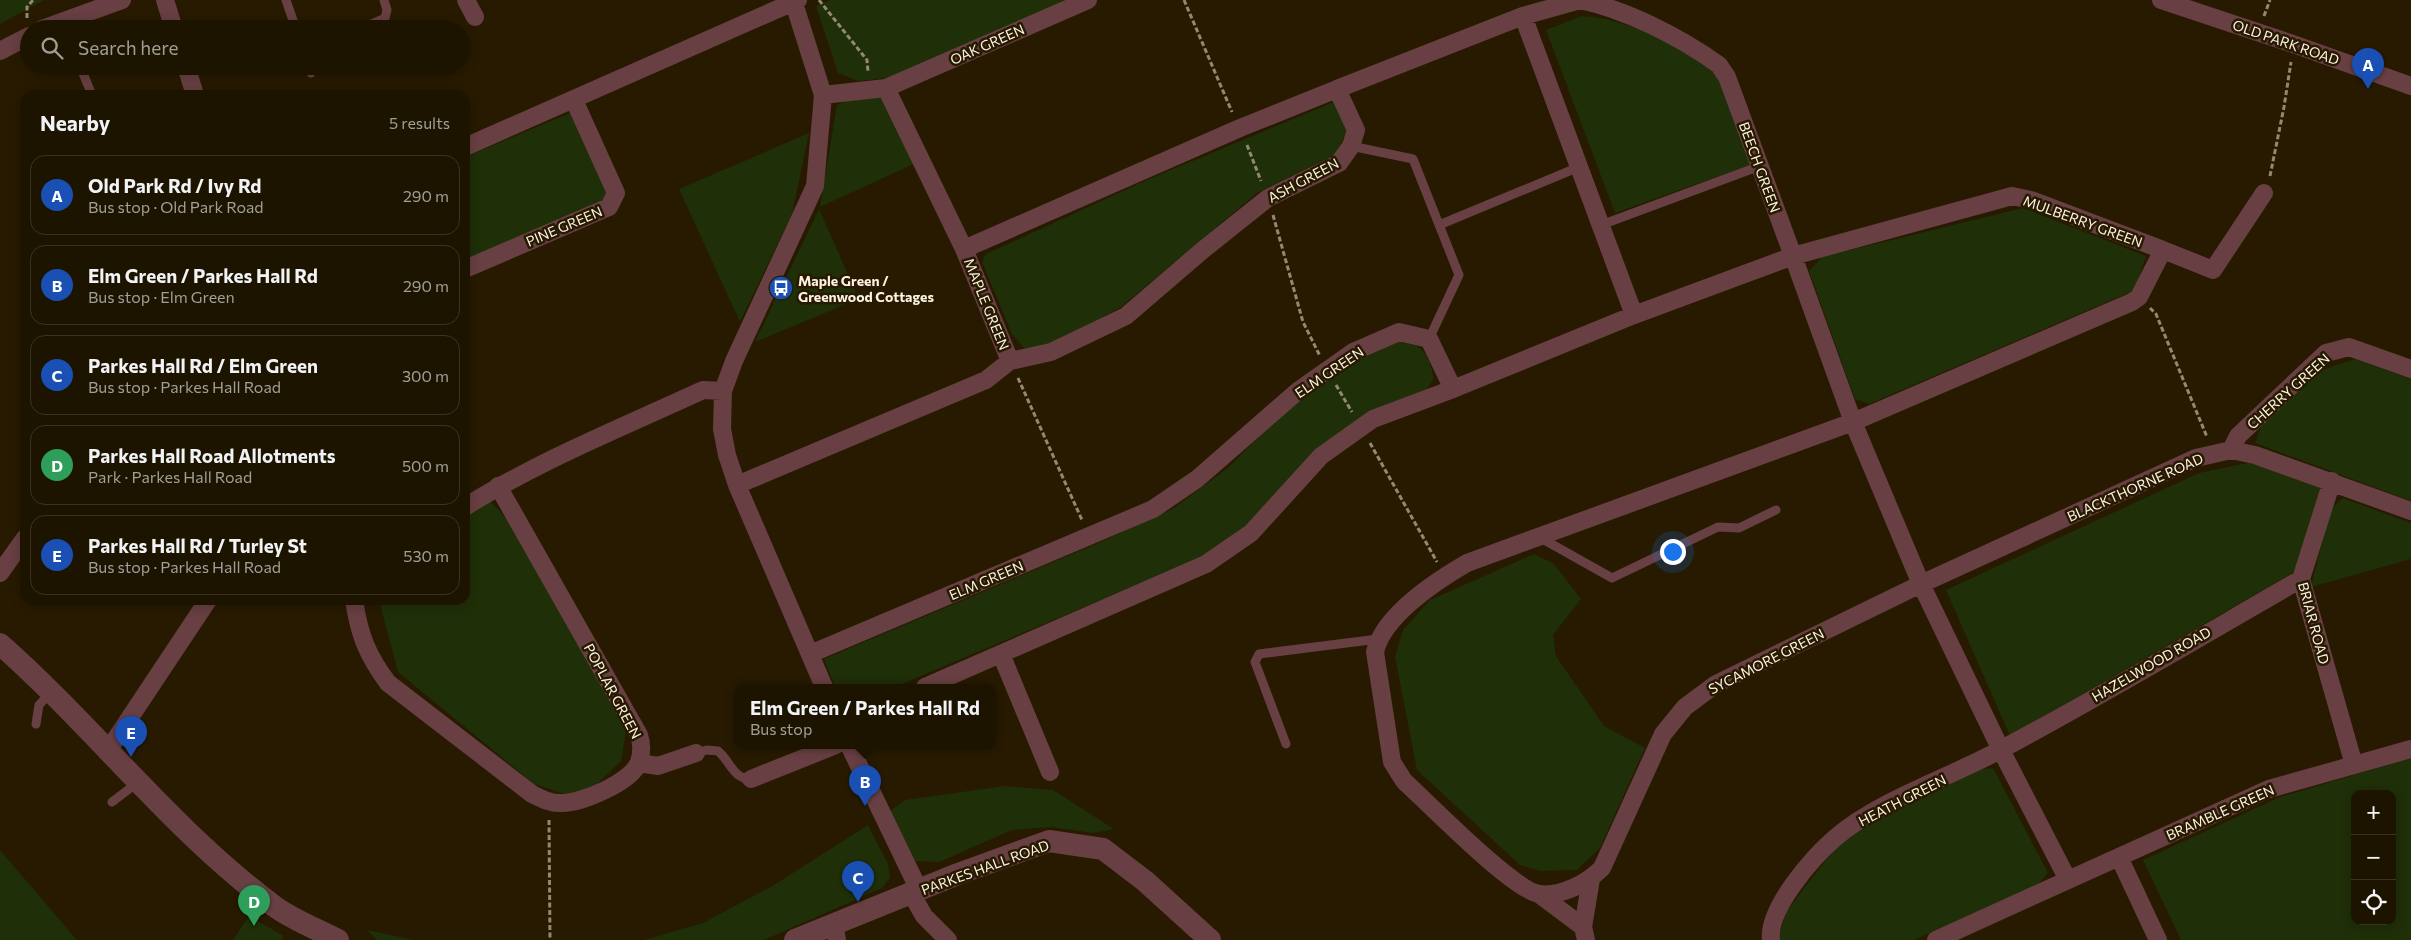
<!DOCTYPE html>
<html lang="en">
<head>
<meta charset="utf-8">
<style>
  :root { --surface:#1d1400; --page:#2a210f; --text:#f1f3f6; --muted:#a09e99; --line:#3b3322; --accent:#d93025 }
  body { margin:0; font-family:Commissioner,sans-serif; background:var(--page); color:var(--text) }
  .controls { position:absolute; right:15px; bottom:15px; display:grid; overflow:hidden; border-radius:10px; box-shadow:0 2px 12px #0003 }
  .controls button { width:45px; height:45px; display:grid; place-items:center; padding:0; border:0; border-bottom:1px solid var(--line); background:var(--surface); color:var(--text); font:25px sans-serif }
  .you { position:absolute; left:1672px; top:551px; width:18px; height:18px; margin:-12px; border:4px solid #fff; border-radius:50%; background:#1a73e8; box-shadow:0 0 0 8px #1a73e833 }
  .badge { display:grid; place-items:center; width:32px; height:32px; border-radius:50%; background:var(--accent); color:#fff; font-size:16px; font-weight:700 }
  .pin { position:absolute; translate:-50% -41px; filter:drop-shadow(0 1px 2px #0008) }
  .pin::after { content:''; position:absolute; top:26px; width:18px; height:15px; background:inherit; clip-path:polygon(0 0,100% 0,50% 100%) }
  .popup { position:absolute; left:734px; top:684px; width:262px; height:65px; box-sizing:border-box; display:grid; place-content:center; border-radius:10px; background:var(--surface); filter:drop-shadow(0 1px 4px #0005); font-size:16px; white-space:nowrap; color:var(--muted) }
  .popup b { font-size:19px; color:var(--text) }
  .popup::after { content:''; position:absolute; left:50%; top:100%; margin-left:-10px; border:10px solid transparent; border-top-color:var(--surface) }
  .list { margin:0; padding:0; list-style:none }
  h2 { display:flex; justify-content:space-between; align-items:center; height:65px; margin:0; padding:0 20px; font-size:21px }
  h2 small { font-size:16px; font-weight:400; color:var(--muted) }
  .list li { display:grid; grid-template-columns:32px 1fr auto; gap:15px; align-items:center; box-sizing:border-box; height:80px; margin:0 10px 10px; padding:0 10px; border:1px solid var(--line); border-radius:15px }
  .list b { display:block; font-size:19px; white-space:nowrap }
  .list p { margin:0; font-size:16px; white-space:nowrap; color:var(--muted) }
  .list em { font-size:16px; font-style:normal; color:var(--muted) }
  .icon { flex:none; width:28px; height:28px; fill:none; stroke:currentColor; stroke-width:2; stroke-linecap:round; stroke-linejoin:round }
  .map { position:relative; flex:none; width:2411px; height:940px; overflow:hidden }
  .search { position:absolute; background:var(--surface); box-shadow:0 2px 12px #0003; left:20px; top:20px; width:450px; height:55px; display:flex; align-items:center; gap:12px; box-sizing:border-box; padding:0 18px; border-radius:28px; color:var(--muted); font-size:19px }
  .panel { position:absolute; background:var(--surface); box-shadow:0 2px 12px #0003; left:20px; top:90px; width:450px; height:515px; border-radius:15px }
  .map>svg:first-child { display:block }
</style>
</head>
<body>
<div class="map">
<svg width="2411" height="940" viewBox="0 0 2411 940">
  <rect width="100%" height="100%" fill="#271a00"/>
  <path fill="#1f2f08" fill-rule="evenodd" d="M 0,0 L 44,0 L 0,24 Z
    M 830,0 L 1073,0 L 896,77 L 858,81 L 838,73 L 816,6 Z
    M 1581,16 C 1626,18 1677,45 1715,68 L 1750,165 L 1615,213 L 1546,30 Z
    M 858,96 L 887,97 L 916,163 L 820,207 L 837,105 Z
    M 1336,101 L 1348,128 L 1336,154 L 1257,193 L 1121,307 L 1056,343 L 1025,349 L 1012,334 L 982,262 L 986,254 L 1149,179 Z
    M 570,113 L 578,121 L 609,188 L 606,200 L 465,261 L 465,157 Z
    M 809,133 L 792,214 L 740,322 L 679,189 Z
    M 2023,208 L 2146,256 L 2135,290 L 1869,404 L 1855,399 L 1809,271 L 1822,257 Z
    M 819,209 L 859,299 L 755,342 Z
    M 1401,339 C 1426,347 1428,355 1434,378 L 1427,389 L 1366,413 L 1316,455 L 1256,518 L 1205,556 L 895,687 L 835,687 L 824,659 L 1103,541 L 1174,508 L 1229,467 L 1271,424 L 1327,375 L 1374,349 Z
    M 2355,359 L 2411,379 L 2411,501 L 2255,443 L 2263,421 L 2322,370 Z
    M 2252,462 L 2323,489 L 2294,572 L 2010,736 L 1946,590 L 2199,473 Z
    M 2343,498 L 2411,523 L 2411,559 L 2311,587 L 2330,510 Z
    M 490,501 L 505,517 L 627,724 L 621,761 L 594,787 L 568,795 L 534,784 L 398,672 L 379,600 L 465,600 L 465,517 Z
    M 1534,554 L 1554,564 L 1581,599 L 1553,635 L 1556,656 L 1604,726 L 1645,748 L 1600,848 L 1577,870 L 1540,871 L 1520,865 L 1417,770 L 1395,657 L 1403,630 L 1430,600 Z
    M 2411,758 L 2411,940 L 2181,940 L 2143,860 L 2280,797 ZM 2355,794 L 2392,794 L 2392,921 L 2355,921 Z
    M 1993,768 L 2048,873 L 2038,885 L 1914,940 L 1778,940 L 1786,912 L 1835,848 L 1866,823 L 1972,770 Z
    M 1005,786 L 1053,790 L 1114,829 L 1093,833 L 1051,827 L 1012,830 L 939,862 L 915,861 L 890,811 L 905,800 Z
    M 868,825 L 888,864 L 890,878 L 882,888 L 764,940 L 644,940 L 703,923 L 774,885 Z
    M 0,850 L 77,940 L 0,940 Z
    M 249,916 L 284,936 L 282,940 L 233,940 Z
    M 367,930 L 414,940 L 377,940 Z"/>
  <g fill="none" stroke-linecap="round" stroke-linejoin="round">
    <path stroke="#938873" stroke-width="3" stroke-dasharray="5 2.5" stroke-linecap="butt" d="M 819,0 L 867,60 L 868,72
      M 1184,0 L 1232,112
      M 2264,16 L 2270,0
      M 27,18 L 27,7 L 33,0
      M 1247,145 L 1261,181
      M 2270,176 L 2284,107 L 2291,62
      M 1273,215 L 1303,322 L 1320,356
      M 2150,308 L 2156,314 L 2207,437
      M 1018,378 L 1082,520
      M 1336,385 L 1352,412
      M 1370,443 L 1437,562
      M 549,820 L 550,940"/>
    <path stroke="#683f42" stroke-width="9" d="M 286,0 L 296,29
      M 360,29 L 385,18 L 387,10 L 384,0
      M 80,66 L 92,95
      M 308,66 L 311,73
      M 1351,146 L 1413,159 L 1459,275 L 1429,339
      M 1439,225 L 1579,167
      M 1601,225 L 1760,166
      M 1539,537 L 1612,578 L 1718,527 L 1739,528 L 1776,510
      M 36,724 L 39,705 L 51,692
      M 1286,744 L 1255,662 L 1259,654 L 1378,639
      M 696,753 L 707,750 L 718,751 C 731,762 733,779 751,779
      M 112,802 L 137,783"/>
    <path stroke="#683f42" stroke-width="18" d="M 165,0 L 174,29
      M 466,0 L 475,17
      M 793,0 L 823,95 L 815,186 L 734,361 L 723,391 L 722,429 L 727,455 L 737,485 L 824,687
      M 2161,0 L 2293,44 L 2411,86
      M 1523,16 L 1634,315
      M 42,29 L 122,0
      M 0,51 L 29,36
      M 186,66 L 195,95
      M 886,88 L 1088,0
      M 1337,89 L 1523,16 L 1580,0
      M 465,147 L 798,0
      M 2012,196 L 2031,200 L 2163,250 L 2139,297 L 2132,302 L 1853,422 L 1793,256 Z
      M 964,249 L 1240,128 L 1337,89 L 1356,130 L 1351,146 L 1339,163 L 1268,198 L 1204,249 L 1126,316 L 1051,352 L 1010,361
      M 2163,250 L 2213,270 L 2264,193
      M 465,269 L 609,207 L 616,193 L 574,100
      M 1453,389 L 1634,315 L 1793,256 L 1727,77 L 1719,65 C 1680,37 1627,10 1580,0
      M 2231,450 L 2238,436 L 2326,353 L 2349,347 L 2411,369
      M 2332,481 L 2301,579 L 2354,765
      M 737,485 L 986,380 L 1010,361 L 964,249 L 886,88 L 823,95
      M 465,507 C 540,460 623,427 703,390 L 723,391
      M 0,573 L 25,538
      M 354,600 C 359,634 367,655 388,683 L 532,794 C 542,799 551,804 562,803 C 582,803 632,782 639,762 C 642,753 642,744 639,735 L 498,486
      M 810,654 L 1153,509 L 1197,479 L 1299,390 L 1353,352 L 1399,332 L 1429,339 L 1453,389 L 1373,419 L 1321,456 L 1251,533 L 1206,564 L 925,687
      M 1001,654 L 1050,772
      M 849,745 L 919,890
      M 107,752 L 208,600
      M 639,763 L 658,766 L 696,753
      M 751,779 L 836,745
      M 2068,880 L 2119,857
      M 911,893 L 924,916 L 948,940
      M 1539,894 L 1583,927
      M 834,924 L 837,940
      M 1586,940 L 1583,927 L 1591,879
      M 1771,940 C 1767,909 1813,857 1835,838 C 1879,800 1951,777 2002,749 C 2103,695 2202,636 2301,579
      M 1936,940 L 2068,880 L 2001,750 L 1921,584 L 1853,422 L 1467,563 C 1436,581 1383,616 1375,652 L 1392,762 L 1404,781 C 1428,803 1513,890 1539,894 C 1561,897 1587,883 1602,868 L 1663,734 L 1685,707 L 1716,684 L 1921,584 L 2196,458 L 2231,450 L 2255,455 L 2411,511
      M 2158,940 L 2119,857 L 2269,789 L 2411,749"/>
    <path stroke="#683f42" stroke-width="22" d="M 0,644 C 95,728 172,830 274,906 C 293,920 317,929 338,940
      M 795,940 L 958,874 L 1049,841 L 1103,849 L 1145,881 L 1210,940"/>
  </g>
  <defs>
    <g id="bus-disc" transform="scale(1.25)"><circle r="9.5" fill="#1a4fb4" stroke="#271a00"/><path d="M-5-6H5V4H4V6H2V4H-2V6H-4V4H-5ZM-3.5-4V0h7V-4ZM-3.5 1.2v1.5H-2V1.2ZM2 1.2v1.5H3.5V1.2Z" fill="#fff"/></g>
  </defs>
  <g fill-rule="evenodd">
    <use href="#bus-disc" x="781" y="288"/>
  </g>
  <g text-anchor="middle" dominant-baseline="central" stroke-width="5" stroke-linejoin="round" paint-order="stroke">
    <g font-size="14" fill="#fcf3e2" stroke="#271a00">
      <text transform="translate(2286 42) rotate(19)">OLD PARK ROAD</text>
      <text transform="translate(987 44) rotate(-24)">OAK GREEN</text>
      <text transform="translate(1760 167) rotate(70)">BEECH GREEN</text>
      <text transform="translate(1303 180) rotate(-28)">ASH GREEN</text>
      <text transform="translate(2083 221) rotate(20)">MULBERRY GREEN</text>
      <text transform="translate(564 226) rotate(-23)">PINE GREEN</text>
      <text transform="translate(987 304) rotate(68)">MAPLE GREEN</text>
      <text transform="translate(1329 372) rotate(-34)">ELM GREEN</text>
      <text transform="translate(2288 391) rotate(-42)">CHERRY GREEN</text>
      <text transform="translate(2135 487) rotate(-24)">BLACKTHORNE ROAD</text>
      <text transform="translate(986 580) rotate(-23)">ELM GREEN</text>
      <text transform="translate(2314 623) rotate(75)">BRIAR ROAD</text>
      <text transform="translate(1766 661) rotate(-27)">SYCAMORE GREEN</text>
      <text transform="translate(2151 664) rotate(-30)">HAZELWOOD ROAD</text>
      <text transform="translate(613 691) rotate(62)">POPLAR GREEN</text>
      <text transform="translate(1902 800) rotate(-27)">HEATH GREEN</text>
      <text transform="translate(2220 812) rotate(-24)">BRAMBLE GREEN</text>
      <text transform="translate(985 867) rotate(-20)">PARKES HALL ROAD</text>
    </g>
    <g font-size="14" font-weight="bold" fill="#fcf3e2" stroke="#271a00" text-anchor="start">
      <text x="798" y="280">Maple Green /<tspan x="798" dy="16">Greenwood Cottages</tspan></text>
    </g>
  </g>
</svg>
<div class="controls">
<button>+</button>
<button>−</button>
<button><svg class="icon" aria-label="locate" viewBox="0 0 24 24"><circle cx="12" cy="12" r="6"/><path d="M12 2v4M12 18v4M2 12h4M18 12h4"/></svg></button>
</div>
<div class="you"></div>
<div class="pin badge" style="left:2368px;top:89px;background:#1a4fb4">A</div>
<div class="pin badge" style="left:865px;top:806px;background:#1a4fb4">B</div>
<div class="popup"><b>Elm Green / Parkes Hall Rd</b>Bus stop</div>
<div class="pin badge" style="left:858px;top:902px;background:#1a4fb4">C</div>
<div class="pin badge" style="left:254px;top:926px;background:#2e9e5b">D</div>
<div class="pin badge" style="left:131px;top:757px;background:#1a4fb4">E</div>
<div class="search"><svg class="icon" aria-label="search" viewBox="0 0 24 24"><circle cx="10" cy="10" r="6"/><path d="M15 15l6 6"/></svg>Search here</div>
<section class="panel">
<h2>Nearby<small>5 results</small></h2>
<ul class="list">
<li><span class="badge" style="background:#1a4fb4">A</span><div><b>Old Park Rd / Ivy Rd</b><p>Bus stop · Old Park Road</p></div><em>290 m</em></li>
<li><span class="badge" style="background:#1a4fb4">B</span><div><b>Elm Green / Parkes Hall Rd</b><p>Bus stop · Elm Green</p></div><em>290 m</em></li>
<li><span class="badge" style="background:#1a4fb4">C</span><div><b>Parkes Hall Rd / Elm Green</b><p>Bus stop · Parkes Hall Road</p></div><em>300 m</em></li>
<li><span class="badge" style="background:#2e9e5b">D</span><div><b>Parkes Hall Road Allotments</b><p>Park · Parkes Hall Road</p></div><em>500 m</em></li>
<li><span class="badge" style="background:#1a4fb4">E</span><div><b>Parkes Hall Rd / Turley St</b><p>Bus stop · Parkes Hall Road</p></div><em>530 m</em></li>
</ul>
</section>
</div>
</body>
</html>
